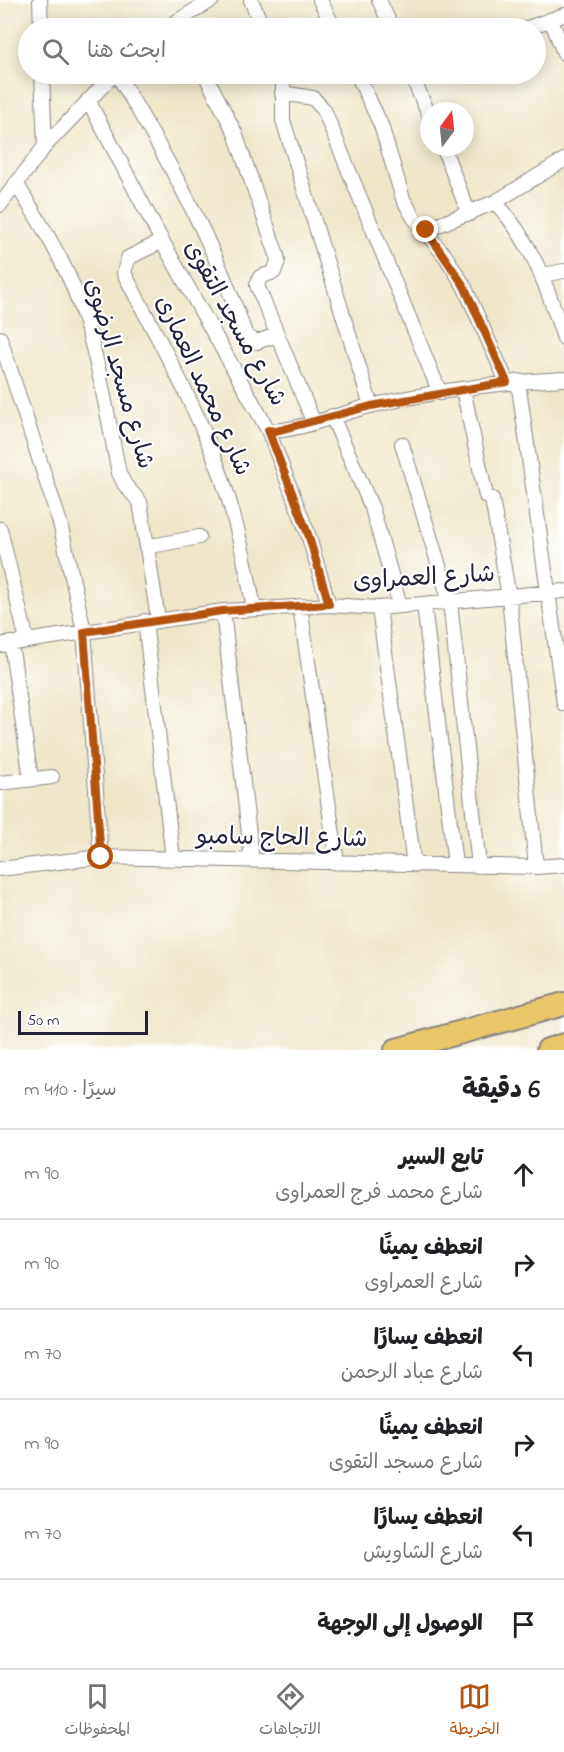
<!DOCTYPE html>
<html lang="ar">
<head>
<meta charset="utf-8">
<style>
  :root { --surface:#fff; --page:#f2f2f2; --text:#202124; --muted:#757577; --line:#e0e0e0; --accent:#b45309 }
  body { margin:0; font-family:"Indie Flower","Playpen Sans Arabic",sans-serif; background:var(--page); color:var(--text); direction:rtl }
  .compass { position:absolute; left:420px; top:102px; width:54px; height:54px; border-radius:50%; background:var(--surface); box-shadow:0 3px 15px #0003; rotate:15deg }
  .scale { position:absolute; left:18px; bottom:15px; width:130px; box-sizing:border-box; padding-left:6px; border:3px solid #22223b; border-top:0; font-size:16px; line-height:21px; white-space:nowrap; color:#22223b; -webkit-text-stroke:4px #fff; paint-order:stroke }
  .stop { position:absolute; width:18px; height:18px; margin:-14px; border:4px solid #b45309; border-radius:50%; background:#fff }
  .stop.end { background:#b45309; border-color:#fff; box-shadow:0 2px 6px #0008 }
  .list { margin:0; padding:0; list-style:none }
  h2 { display:flex; justify-content:space-between; align-items:center; height:78px; margin:0; padding:0 24px; font-size:26px }
  h2 small { font-size:20px; font-weight:400; color:var(--muted) }
  .list li { display:grid; grid-template-columns:39px 1fr auto; gap:18px; align-items:center; box-sizing:border-box; height:90px; padding:0 24px; border-top:2px solid var(--line) }
  .list b { display:block; font-size:22px; white-space:nowrap }
  .list p { margin:0; font-size:20px; white-space:nowrap; color:var(--muted) }
  .list em { font-size:20px; font-style:normal; color:var(--muted) }
  .icon { flex:none; width:33px; height:33px; fill:none; stroke:currentColor; stroke-width:2; stroke-linecap:round; stroke-linejoin:round }
  .map { position:relative; flex:none; width:564px; height:1050px; overflow:hidden; direction:ltr }
  .search { position:absolute; background:var(--surface); box-shadow:0 3px 15px #0003; left:18px; right:18px; top:18px; height:66px; display:flex; align-items:center; gap:15px; box-sizing:border-box; padding:0 21px; border-radius:33px; color:var(--muted); font-size:22px }
  .sheet { height:618px; background:var(--surface) }
  nav { display:flex; justify-content:space-around; align-items:center; box-sizing:border-box; height:84px; border-top:2px solid var(--line); background:var(--surface); font-size:16px; color:var(--muted) }
  nav a { display:grid; justify-items:center; gap:3px }
  nav .on { color:var(--accent) }
  .map>svg:first-child { display:block }
</style>
</head>
<body>
<div class="map">
<svg width="564" height="1050" viewBox="0 0 564 1050">
  <rect width="100%" height="100%" fill="#fff"/>
  <filter id="ink" filterUnits="userSpaceOnUse"><feTurbulence type="fractalNoise" baseFrequency=".0167" numOctaves="2"/><feDisplacementMap in="SourceGraphic" scale="12" xChannelSelector="R" yChannelSelector="G"/><feConvolveMatrix kernelMatrix="1 2 1 2 8 2 1 2 1" color-interpolation-filters="sRGB"/></filter>
  <filter id="wash" filterUnits="userSpaceOnUse"><feTurbulence type="fractalNoise" baseFrequency=".008" numOctaves="4" result="noise"/><feDisplacementMap in="SourceGraphic" scale="24" xChannelSelector="R" yChannelSelector="G"/><feGaussianBlur stdDeviation="1.35" result="paint"/><feColorMatrix in="noise" values="0 0 0 0 0 0 0 0 0 0 0 0 0 0 0 0 0 1.4 0 .05"/><feComposite in="paint" operator="in"/></filter>
  <g filter="url(#wash)">
    <rect width="100%" height="100%" fill="#efe6c9"/>
  </g>
  <g filter="url(#ink)">
    <g fill="none" stroke-linecap="round" stroke-linejoin="round">
      <g stroke="#888482" stroke-width="16">
        <path id="street" d="M 40,0 L 41,28
          M 251,0 L 263,28
          M 320,0 L 334,28
          M 379,0 L 392,28
          M 551,20 L 564,53
          M 166,28 L 212,0
          M 527,28 L 564,15
          M 42,74 L 45,146
          M 117,74 C 168,159 214,242 246,336 L 257,342 L 276,335
          M 205,74 L 235,133 L 277,255 L 278,261 L 274,272 L 260,277 L 257,285 L 313,421
          M 283,74 L 283,120 L 371,406
          M 357,74 L 381,125 L 403,199 L 414,218 L 446,257 L 464,286 L 507,382
          M 411,74 L 429,115
          M 282,93 L 313,98 L 324,110 L 440,393
          M 88,100 L 162,241 L 268,430 C 290,434 345,412 370,406 C 433,391 499,382 564,379
          M 443,147 L 469,214
          M 16,183 C 36,216 57,249 72,284 C 97,344 106,410 119,473 L 125,485 L 140,502 L 158,619
          M 495,202 C 532,241 547,287 564,338
          M 0,205 L 45,146 L 114,74
          M 426,230 L 495,202 L 564,160
          M 162,241 L 128,258 L 124,273 C 158,339 196,405 221,475 C 236,519 246,563 254,609
          M 543,275 L 564,271
          M 0,338 L 60,523 L 84,631 L 101,857
          M 518,381 L 564,704
          M 463,389 L 486,496 L 492,499 L 509,597 L 536,867
          M 332,416 L 372,508 L 400,606
          M 268,430 L 308,534 L 329,605
          M 402,444 L 450,602 L 479,866
          M 0,529 L 27,641
          M 146,547 L 199,537
          M 424,605 L 455,865
          M 300,606 L 337,863
          M 379,608 L 414,865
          M 223,611 L 252,860
          M 145,621 L 173,859
          M 11,643 L 31,779
          M 0,645 L 223,611 L 329,605 L 379,608 L 564,591
          M 0,783 L 52,777
          M 0,869 L 101,857 L 536,867 L 564,865"/>
      </g>
      <g stroke="#888482" stroke-width="26">
        <path id="primary" d="M 396,1050 L 564,1004
          M 548,1050 L 564,1045"/>
      </g>
      <use href="#street" stroke="#fff" stroke-width="14"/>
      <use href="#primary" stroke="#e9c769" stroke-width="22"/>
    </g>
  </g>
  <g fill="none" stroke-linecap="round" stroke-linejoin="round" filter="url(#ink)">
    <path stroke="#b45309" stroke-width="8" d="M 101,857 L 84,632 L 222,611 L 329,604 L 308,534 L 268,430 L 276,431 L 371,406 L 507,382 L 464,286 L 426,230"/>
  </g>
  <g text-anchor="middle" dominant-baseline="central" stroke-width="4.5" stroke-linejoin="round" paint-order="stroke">
    <g font-size="24" fill="#22223b" stroke="#fff">
      <text transform="translate(234 324) rotate(61)">شارع مسجد التقوى</text>
      <text transform="translate(118 374) rotate(74)">شارع مسجد الرضوى</text>
      <text transform="translate(202 386) rotate(65)">شارع محمد العمارى</text>
      <text transform="translate(424 579) rotate(-3)">شارع العمراوى</text>
      <text transform="translate(282 839) rotate(1)">شارع الحاج سامبو</text>
    </g>
  </g>
</svg>
<svg class="compass" viewBox="-18 -18 36 36"><path d="M0-13l5 13h-10z" fill="#e53935"/><path d="M0 13l5-13h-10z" fill="#757577"/></svg>
<div class="scale">50 m</div>
<div class="stop" style="left:101px;top:857px"></div>
<div class="stop end" style="left:426px;top:230px"></div>
<div class="search"><svg class="icon" aria-label="search" viewBox="0 0 24 24"><circle cx="10" cy="10" r="6"/><path d="M15 15l6 6"/></svg>ابحث هنا</div>
</div>
<section class="sheet">
<h2>6 دقيقة<small>سيرًا · 410 m</small></h2>
<ul class="list">
<li><svg class="icon" aria-label="ahead" viewBox="0 0 24 24"><path d="M12 20V5M6 11l6-6 6 6"/></svg><div><b>تابع السير</b><p>شارع محمد فرج العمراوى</p></div><em>90 m</em></li>
<li><svg class="icon" aria-label="right" viewBox="0 0 24 24"><path d="M7 20v-9h11M14 6l5 5-5 5"/></svg><div><b>انعطف يمينًا</b><p>شارع العمراوى</p></div><em>90 m</em></li>
<li><svg class="icon" aria-label="left" viewBox="0 0 24 24"><path d="M17 20v-9H6M10 6l-5 5 5 5"/></svg><div><b>انعطف يسارًا</b><p>شارع عباد الرحمن</p></div><em>70 m</em></li>
<li><svg class="icon" aria-label="right" viewBox="0 0 24 24"><path d="M7 20v-9h11M14 6l5 5-5 5"/></svg><div><b>انعطف يمينًا</b><p>شارع مسجد التقوى</p></div><em>90 m</em></li>
<li><svg class="icon" aria-label="left" viewBox="0 0 24 24"><path d="M17 20v-9H6M10 6l-5 5 5 5"/></svg><div><b>انعطف يسارًا</b><p>شارع الشاويش</p></div><em>70 m</em></li>
<li><svg class="icon" aria-label="arrive" viewBox="0 0 24 24"><path d="M6 21V4h12l-3 4 3 4H6"/></svg><div><b>الوصول إلى الوجهة</b></div></li>
</ul>
</section>
<nav>
<a class="on"><svg class="icon" aria-label="map" viewBox="0 0 24 24"><path d="M3 6l6-2 6 2 6-2v14l-6 2-6-2-6 2zM9 4v14M15 6v14"/></svg>الخريطة</a>
<a><svg class="icon" aria-label="directions" viewBox="0 0 24 24"><path d="M12 3l9 9-9 9-9-9zM9 14v-3h6M13 9l2 2-2 2"/></svg>الاتجاهات</a>
<a><svg class="icon" aria-label="saved" viewBox="0 0 24 24"><path d="M7 4h10v16l-5-4-5 4z"/></svg>المحفوظات</a>
</nav>
</body>
</html>
